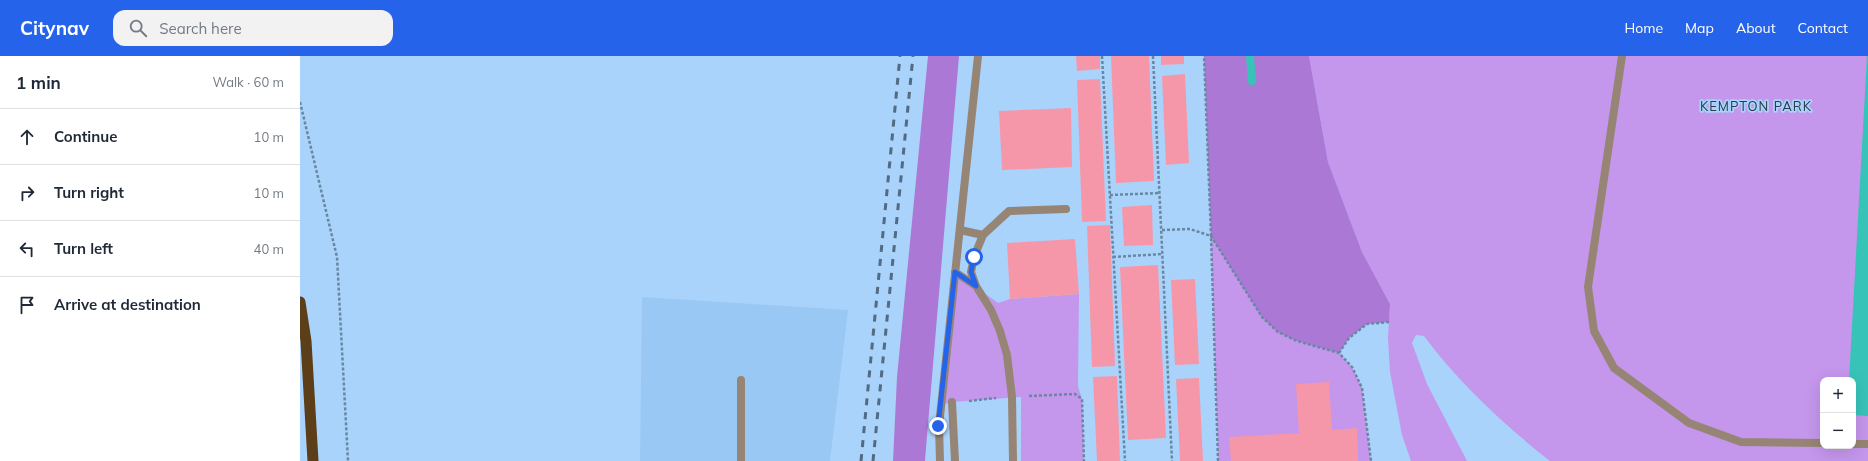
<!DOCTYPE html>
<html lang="en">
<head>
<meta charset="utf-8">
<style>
  :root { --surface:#fff; --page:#f2f2f3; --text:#1f2937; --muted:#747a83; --line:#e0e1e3; --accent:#2563eb }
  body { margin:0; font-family:Mulish,sans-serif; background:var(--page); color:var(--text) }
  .controls { position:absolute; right:12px; bottom:12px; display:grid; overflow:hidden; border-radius:8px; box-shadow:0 4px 16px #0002 }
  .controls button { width:36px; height:36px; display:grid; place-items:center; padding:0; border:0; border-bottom:1px solid var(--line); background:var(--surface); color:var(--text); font:20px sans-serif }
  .stop { position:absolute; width:12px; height:12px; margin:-9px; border:3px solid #2563eb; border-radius:50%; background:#fff }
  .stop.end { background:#2563eb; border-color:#fff; box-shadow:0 1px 4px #0008 }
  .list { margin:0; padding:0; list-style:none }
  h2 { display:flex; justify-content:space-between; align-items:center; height:52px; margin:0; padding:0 16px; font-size:17px }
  h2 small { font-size:13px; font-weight:400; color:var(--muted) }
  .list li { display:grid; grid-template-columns:26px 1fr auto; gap:12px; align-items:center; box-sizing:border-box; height:56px; padding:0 16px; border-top:1px solid var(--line) }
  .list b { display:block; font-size:15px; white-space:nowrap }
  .list em { font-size:13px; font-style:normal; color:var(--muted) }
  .icon { flex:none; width:22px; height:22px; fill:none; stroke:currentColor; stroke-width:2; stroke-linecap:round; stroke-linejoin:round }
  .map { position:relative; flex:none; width:1568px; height:405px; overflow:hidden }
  header { display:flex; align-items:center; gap:24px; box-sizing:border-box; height:56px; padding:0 20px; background:var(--accent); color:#fff }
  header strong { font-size:19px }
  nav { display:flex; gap:22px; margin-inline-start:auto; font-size:14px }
  .search { width:280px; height:36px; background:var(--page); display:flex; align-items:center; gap:10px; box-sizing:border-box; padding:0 14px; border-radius:12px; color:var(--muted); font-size:15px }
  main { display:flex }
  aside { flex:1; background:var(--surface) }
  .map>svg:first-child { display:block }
</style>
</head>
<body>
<header>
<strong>Citynav</strong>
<div class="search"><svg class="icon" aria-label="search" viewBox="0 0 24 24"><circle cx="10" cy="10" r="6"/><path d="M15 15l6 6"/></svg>Search here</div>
<nav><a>Home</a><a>Map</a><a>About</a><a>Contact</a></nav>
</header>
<main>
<aside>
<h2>1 min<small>Walk · 60 m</small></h2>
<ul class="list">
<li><svg class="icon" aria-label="ahead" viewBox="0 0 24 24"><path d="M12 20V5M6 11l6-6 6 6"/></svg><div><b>Continue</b></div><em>10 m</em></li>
<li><svg class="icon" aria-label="right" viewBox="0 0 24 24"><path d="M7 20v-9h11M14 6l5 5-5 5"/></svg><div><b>Turn right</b></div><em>10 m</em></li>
<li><svg class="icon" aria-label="left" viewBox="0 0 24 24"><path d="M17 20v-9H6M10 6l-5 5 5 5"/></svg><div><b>Turn left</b></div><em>40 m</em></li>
<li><svg class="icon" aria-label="arrive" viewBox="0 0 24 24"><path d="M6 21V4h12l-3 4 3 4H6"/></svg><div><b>Arrive at destination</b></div></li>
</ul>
</aside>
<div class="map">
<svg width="1568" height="405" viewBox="0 0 1568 405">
  <rect width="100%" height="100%" fill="#a9d3fb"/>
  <path fill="#99c8f5" d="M 342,241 L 548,254 L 530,405 L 340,405 Z"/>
  <path fill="#c496ec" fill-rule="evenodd" d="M 1009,0 L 1568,0 L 1568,405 L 1250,405 C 1204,369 1159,327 1124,280 L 1116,279 L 1112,287 L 1127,328 L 1167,405 L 1111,405 L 1102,379 L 1090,316 L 1088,282 L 1090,248 L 1062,196 L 1028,106 ZM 1523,324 L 1553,324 L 1553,390 L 1523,390 Z
    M 911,180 L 937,220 L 997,285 L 1039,297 L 1052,311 L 1062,332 L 1071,405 L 918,405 Z
    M 655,216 L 698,247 L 710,243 L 779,238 L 778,330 L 782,343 L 784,405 L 721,405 L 721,341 L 652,346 L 641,349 Z"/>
  <path fill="#ab78d6" d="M 628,0 L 659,0 L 625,404 L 625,405 L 593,405 L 597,321 Z
    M 904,0 L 1009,0 L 1028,106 L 1062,196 L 1090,248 L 1089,266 L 1067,268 L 1049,282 L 1039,297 L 997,285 L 978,276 L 962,261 L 911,180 Z"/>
  <path fill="#38c3b9" d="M 1567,0 L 1568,0 L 1568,360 L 1553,359 L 1553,324 L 1549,324 Z"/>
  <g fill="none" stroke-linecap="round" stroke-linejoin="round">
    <path stroke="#38c3b9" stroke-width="8" d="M 950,0 L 952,25"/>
  </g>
  <path fill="#f697a9" d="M 776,0 L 800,0 L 800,13 L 777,15 Z
    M 811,0 L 849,0 L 854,125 L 816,127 Z
    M 861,0 L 884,0 L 884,8 L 861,9 Z
    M 885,18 L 889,107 L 866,109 L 862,20 Z
    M 800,23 L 806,165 L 782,166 L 777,24 Z
    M 771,52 L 772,111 L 702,114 L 699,55 Z
    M 852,149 L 853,189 L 824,190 L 822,151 Z
    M 810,169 L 815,310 L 792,311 L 787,170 Z
    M 775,183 L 779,238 L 710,243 L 707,187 Z
    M 858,209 L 866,382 L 828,384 L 820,211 Z
    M 895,223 L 899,308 L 875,309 L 871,224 Z
    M 817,320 L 820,405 L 797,405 L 793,321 Z
    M 899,322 L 903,405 L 880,405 L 876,323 Z
    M 1029,326 L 1032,374 L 1057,372 L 1058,405 L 931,405 L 929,381 L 999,377 L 996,328 Z"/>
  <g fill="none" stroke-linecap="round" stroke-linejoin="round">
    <path stroke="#6987a2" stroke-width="2.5" stroke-dasharray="3 2" stroke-linecap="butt" d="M 802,0 L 825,405
      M 853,0 L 872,405
      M 0,46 L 37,201 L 48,405
      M 810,139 L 860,137
      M 862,174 L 890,173 L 911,180 L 904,0
      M 813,201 L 863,198
      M 1039,297 L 1049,282 L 1067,268 L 1089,266
      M 729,340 L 775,338 L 782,343 L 784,405
      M 669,345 L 696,342
      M 918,405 L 911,180 L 962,261 L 978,276 L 997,285 L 1039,297 L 1052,311 L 1062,332 L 1071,405"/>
    <path stroke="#968574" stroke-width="8" d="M 1322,0 L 1288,231 L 1294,275 L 1314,312 L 1389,367 L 1441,386 L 1523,387
      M 660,174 L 683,179
      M 655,216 L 676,230
      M 441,324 L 441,405
      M 652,346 L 655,405
      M 1553,388 L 1568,388
      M 640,405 L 639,370 L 678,0
      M 713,405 L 712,341 L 707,299 L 700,275 L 691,254 L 676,230 L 671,216 L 674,201 L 683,179 L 709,155 L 766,153"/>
    <path stroke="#5c3e18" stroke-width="11" d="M 0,246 L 6,285 L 13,405"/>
    <path stroke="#526a82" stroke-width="3" stroke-dasharray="7 7" stroke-linecap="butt" d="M 561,405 L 600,0
      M 573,405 L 613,0"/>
  </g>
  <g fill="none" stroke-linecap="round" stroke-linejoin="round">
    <path stroke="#2563eb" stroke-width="5" d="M 638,370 L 655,216 L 676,230 L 671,216 L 674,201"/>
  </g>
  <g text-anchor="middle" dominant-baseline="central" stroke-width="3.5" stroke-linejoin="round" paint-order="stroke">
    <g font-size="13" letter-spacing="1" fill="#2b3c4c" stroke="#a9d3fb">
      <text x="1456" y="50">KEMPTON PARK</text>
    </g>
  </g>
</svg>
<div class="controls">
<button>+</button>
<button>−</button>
</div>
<div class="stop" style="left:674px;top:201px"></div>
<div class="stop end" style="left:638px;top:370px"></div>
</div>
</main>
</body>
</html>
